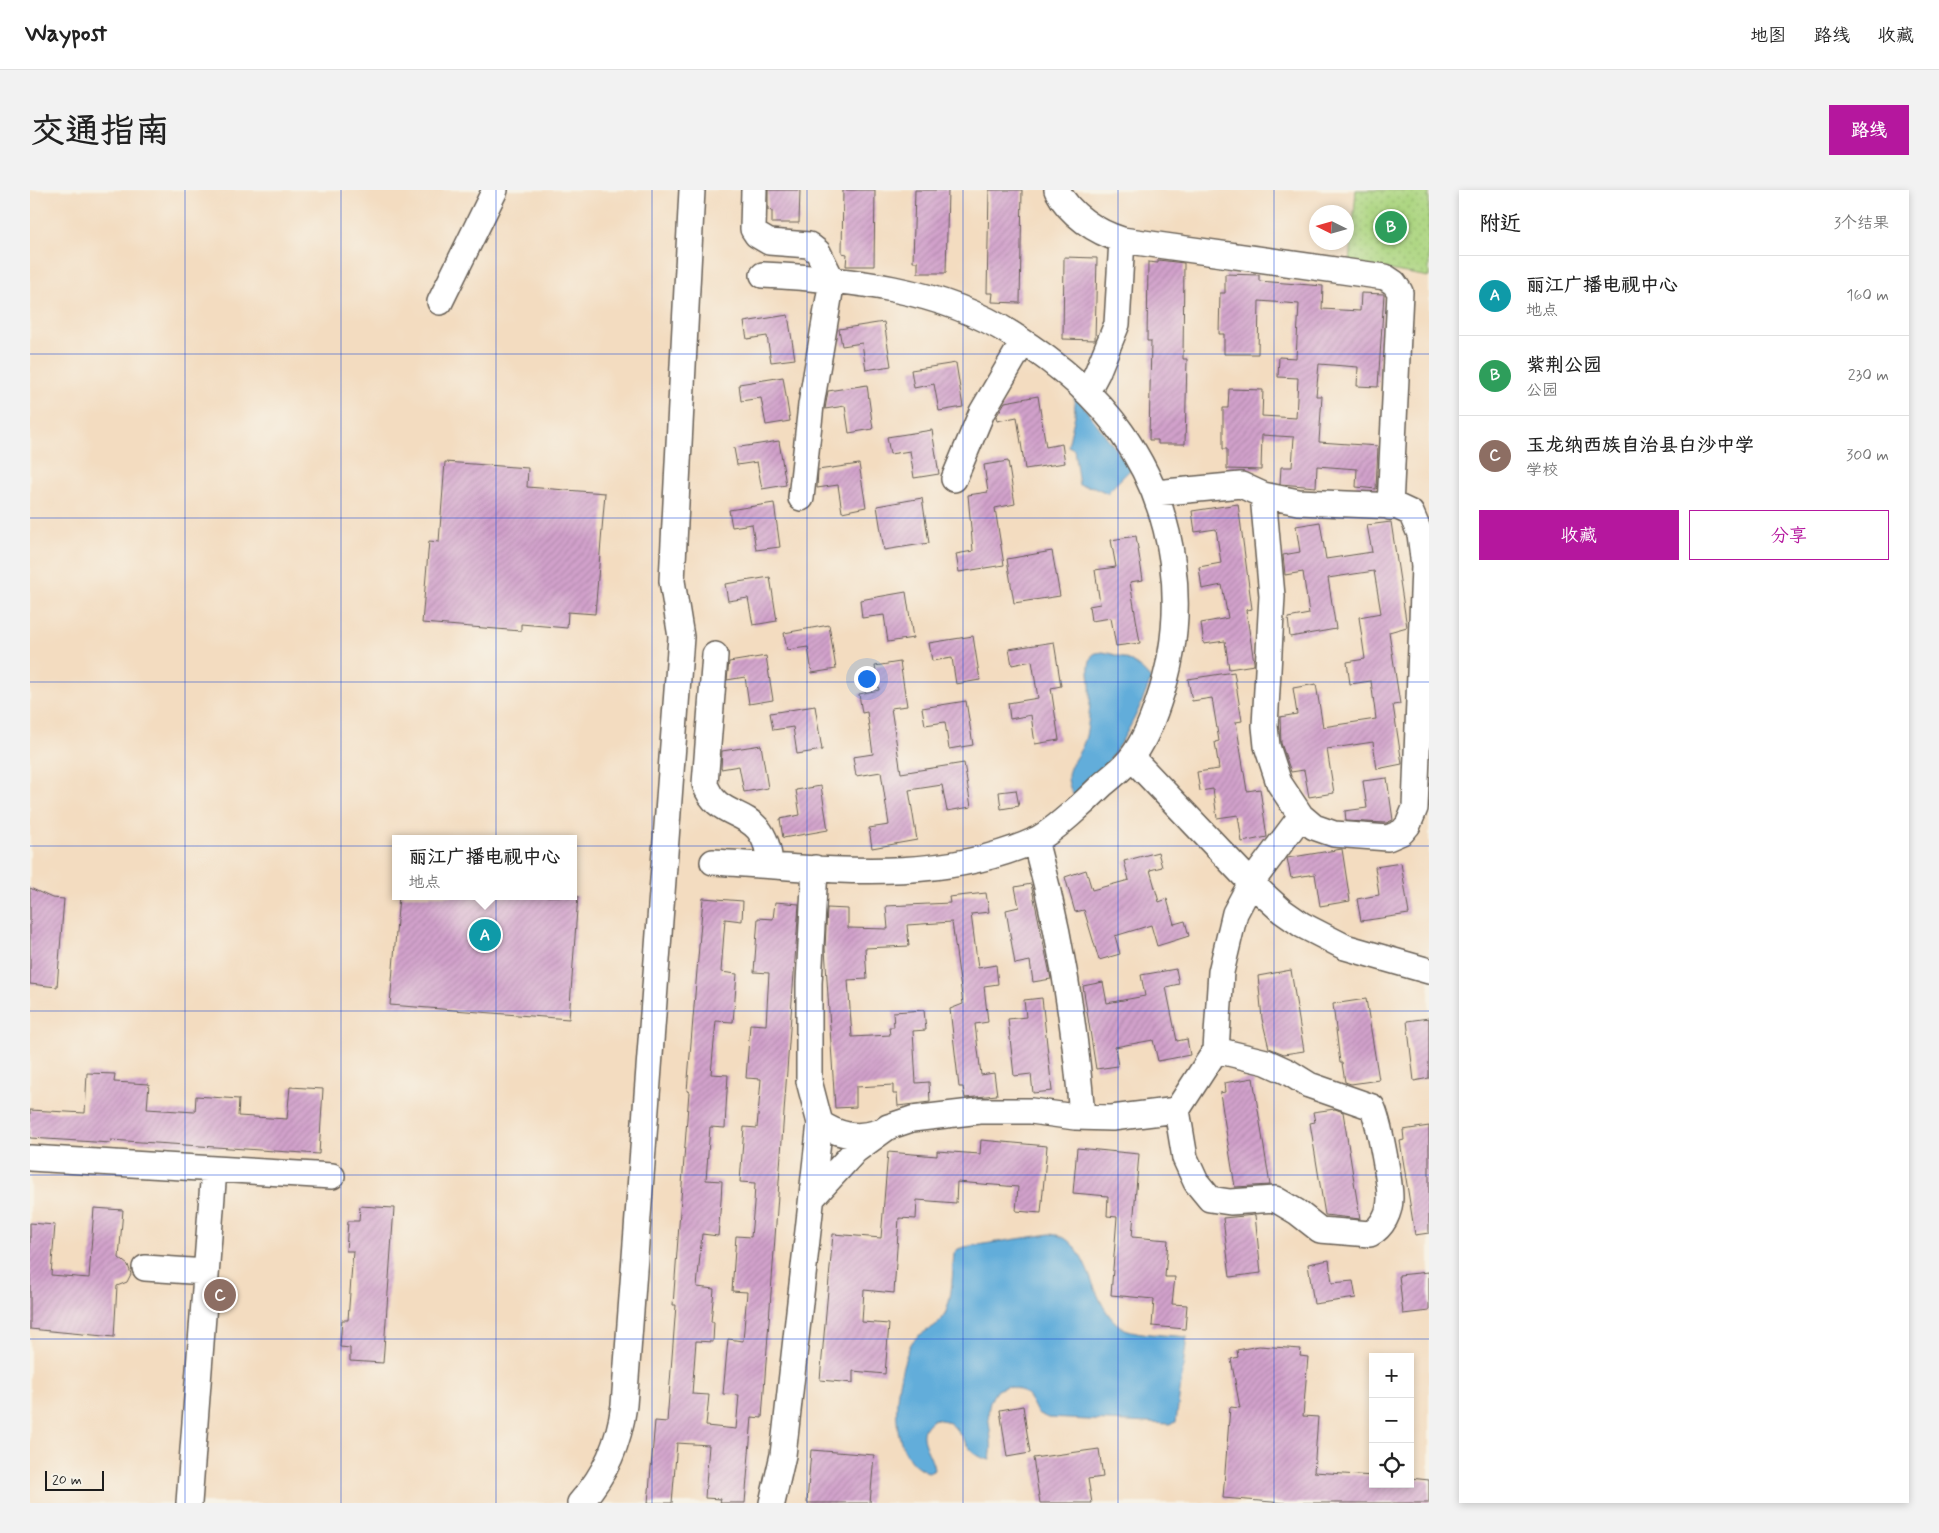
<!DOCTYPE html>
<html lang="zh">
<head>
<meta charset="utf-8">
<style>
  :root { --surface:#fff; --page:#f2f2f2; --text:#222; --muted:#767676; --line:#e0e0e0; --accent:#b5179e }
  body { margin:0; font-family:Mynerve,"LXGW WenKai TC",sans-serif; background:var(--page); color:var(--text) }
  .controls { position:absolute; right:15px; bottom:15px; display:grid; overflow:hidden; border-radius:0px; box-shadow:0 2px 8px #0003 }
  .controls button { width:45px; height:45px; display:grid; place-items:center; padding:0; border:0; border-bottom:1px solid var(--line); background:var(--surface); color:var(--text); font:25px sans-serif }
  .compass { position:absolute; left:1279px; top:15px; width:45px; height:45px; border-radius:50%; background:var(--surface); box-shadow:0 2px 8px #0003; rotate:275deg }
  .scale { position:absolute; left:15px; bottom:12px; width:59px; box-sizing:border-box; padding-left:5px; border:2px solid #1c1c1c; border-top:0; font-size:14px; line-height:18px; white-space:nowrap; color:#1c1c1c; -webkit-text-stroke:4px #f7f3e8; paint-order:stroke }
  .you { position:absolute; left:836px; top:488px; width:18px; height:18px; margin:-12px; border:4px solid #fff; border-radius:50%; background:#1a73e8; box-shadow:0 0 0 8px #1a73e833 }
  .badge { display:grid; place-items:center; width:32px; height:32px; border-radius:50%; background:var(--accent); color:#fff; font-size:16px; font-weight:700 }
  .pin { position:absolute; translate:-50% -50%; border:2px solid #fff; box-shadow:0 1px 5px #0006 }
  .popup { position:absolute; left:362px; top:645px; width:185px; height:65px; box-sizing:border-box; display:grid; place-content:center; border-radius:0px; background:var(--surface); filter:drop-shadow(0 1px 4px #0005); font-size:16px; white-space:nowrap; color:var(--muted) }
  .popup b { font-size:19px; color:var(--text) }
  .popup::after { content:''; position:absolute; left:50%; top:100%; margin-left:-10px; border:10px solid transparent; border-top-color:var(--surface) }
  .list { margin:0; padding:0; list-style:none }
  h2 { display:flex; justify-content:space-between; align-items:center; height:65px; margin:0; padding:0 20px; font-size:21px }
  h2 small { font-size:16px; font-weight:400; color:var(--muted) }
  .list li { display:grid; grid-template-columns:32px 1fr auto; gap:15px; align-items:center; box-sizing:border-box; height:80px; padding:0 20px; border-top:1px solid var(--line) }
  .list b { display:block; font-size:19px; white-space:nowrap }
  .list p { margin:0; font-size:16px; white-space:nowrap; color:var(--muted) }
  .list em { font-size:16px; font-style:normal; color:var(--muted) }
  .actions { display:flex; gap:10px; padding:15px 20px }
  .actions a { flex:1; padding:11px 0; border:1px solid var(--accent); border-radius:0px; text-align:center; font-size:18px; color:var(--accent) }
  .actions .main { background:var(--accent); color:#fff }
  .icon { flex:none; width:28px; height:28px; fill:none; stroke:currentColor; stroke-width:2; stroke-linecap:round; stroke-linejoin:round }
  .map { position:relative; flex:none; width:1399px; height:1313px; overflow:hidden; border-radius:0px }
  header { display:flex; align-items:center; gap:30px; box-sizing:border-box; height:70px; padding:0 25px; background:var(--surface); border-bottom:1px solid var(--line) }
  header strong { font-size:24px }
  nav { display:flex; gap:28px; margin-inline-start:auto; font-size:18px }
  .intro { display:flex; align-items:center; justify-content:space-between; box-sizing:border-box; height:120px; padding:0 30px }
  h1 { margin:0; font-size:35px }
  .button { padding:12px 22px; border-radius:0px; background:var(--accent); color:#fff; font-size:18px; font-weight:700 }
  main { display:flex; gap:30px; padding:0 30px }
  aside { flex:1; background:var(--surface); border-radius:0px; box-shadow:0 2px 8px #0003 }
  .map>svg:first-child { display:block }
</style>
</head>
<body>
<header>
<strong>Waypost</strong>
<nav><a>地图</a><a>路线</a><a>收藏</a></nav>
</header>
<div class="intro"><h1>交通指南</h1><a class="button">路线</a></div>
<main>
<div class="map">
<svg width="1399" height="1313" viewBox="0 0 1399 1313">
  <defs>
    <pattern id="park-dots" width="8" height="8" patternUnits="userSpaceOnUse" patternTransform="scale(1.25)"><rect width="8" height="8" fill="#add682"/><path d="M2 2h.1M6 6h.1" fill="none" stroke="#94b770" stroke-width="1.8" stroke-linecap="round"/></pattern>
    <pattern id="building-hatch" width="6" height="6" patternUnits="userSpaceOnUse" patternTransform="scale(1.25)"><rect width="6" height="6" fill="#d1a1cb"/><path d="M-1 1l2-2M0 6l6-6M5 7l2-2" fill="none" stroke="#b38aae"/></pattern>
  </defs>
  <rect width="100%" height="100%" fill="#f7f3e8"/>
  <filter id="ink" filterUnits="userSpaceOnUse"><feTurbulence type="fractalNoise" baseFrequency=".02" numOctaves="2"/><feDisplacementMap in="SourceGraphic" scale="10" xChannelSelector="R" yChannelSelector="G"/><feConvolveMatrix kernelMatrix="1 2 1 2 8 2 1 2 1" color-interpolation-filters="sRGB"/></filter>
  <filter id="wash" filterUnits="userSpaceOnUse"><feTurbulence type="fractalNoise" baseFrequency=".0096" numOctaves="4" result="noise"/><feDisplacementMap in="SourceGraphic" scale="20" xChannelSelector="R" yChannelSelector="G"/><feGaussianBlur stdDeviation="1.12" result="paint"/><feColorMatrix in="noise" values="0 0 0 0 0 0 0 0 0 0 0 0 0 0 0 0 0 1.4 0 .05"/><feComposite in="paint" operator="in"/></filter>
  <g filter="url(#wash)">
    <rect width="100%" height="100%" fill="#f3dcc0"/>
    <path fill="url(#park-dots)" stroke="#64794f" d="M 1326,0 L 1399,0 L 1399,87 L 1320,73 Z"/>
    <path fill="#62adda" stroke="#3f647b" d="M 1044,204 L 1101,279 L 1077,303 L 1064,297 L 1049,295 L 1044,259 L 1038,256 L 1045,225 Z
      M 1073,462 C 1094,466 1108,473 1121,489 C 1104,536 1081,574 1046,609 C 1026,578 1049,573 1056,546 C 1059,530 1061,511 1060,495 C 1060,486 1057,477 1061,468 C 1063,462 1068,463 1073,462 Z
      M 1020,1044 C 1062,1045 1058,1121 1095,1139 C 1110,1145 1140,1145 1157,1147 L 1146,1232 L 1140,1234 L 1018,1228 L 1007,1223 C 1000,1208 995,1199 977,1196 L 967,1200 C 953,1218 960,1230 961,1250 C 962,1256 961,1263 960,1270 C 935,1266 933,1239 916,1231 C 913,1230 908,1230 904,1229 C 880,1244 902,1261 904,1280 L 898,1282 C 853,1266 865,1187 881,1154 C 888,1141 909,1139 915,1124 C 923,1106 922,1083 924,1064 L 928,1059 L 934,1057 Z"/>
    <g id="blocks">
      <path fill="url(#building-hatch)" d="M 738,0 L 770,0 L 769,33 L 742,33 L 742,21 L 738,20 Z
        M 813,0 L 845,0 L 844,76 L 816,76 L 817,64 L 812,63 Z
        M 885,0 L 918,0 L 916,83 L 888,83 L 888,72 L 883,72 Z
        M 959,0 L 992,0 L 990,113 L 962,112 L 963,103 L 957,103 Z
        M 1034,67 L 1067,68 L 1065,150 L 1033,149 Z
        M 1128,70 L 1154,73 L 1153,169 L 1157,169 L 1155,254 L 1128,254 L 1128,250 L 1119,250 L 1121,151 L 1117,151 L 1118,72 L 1128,73 Z
        M 1195,84 L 1229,85 L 1229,91 L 1293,96 L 1292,119 L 1330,121 L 1331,103 L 1354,104 L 1348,197 L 1327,196 L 1328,177 L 1289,174 L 1286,206 L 1292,206 L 1289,252 L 1348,256 L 1346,299 L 1326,297 L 1327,279 L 1287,276 L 1286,297 L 1250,294 L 1251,277 L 1262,277 L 1264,247 L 1232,245 L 1231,280 L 1197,279 L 1197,259 L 1193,259 L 1193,218 L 1198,218 L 1199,199 L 1233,200 L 1232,226 L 1266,228 L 1268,188 L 1248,187 L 1249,167 L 1266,168 L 1269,114 L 1229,111 L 1228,164 L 1194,164 L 1194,144 L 1189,144 L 1190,103 L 1195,103 Z
        M 758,125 L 765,169 L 741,172 L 737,146 L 717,149 L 714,132 Z
        M 854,132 L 861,176 L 836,180 L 832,153 L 812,156 L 809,139 Z
        M 926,173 L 933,217 L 909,221 L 904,194 L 884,198 L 881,180 Z
        M 753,187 L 760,231 L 736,235 L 731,208 L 711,211 L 709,194 Z
        M 837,195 L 843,239 L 819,243 L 815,216 L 795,219 L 798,201 Z
        M 1008,206 L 1016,257 L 1032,254 L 1035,273 L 995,279 L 987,227 L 967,231 L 966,227 L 975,212 Z
        M 902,240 L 909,284 L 884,288 L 880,261 L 860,264 L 857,247 Z
        M 749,251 L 756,295 L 732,299 L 727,272 L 707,275 L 704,258 Z
        M 978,271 L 985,314 L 965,318 L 974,375 L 929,382 L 926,364 L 943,361 L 938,305 L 958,302 L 954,275 Z
        M 415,272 L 498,278 L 497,297 L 575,303 L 565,424 L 538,422 L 537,438 L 491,434 L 491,441 L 392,433 L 399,351 L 409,352 Z
        M 829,274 L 836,317 L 812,322 L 808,295 L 787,298 L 788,280 Z
        M 892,308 L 899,353 L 854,360 L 847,316 Z
        M 744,313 L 750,357 L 726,360 L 722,334 L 702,337 L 699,320 Z
        M 1208,314 L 1222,419 L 1216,420 L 1224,472 L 1224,475 L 1199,479 L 1195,451 L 1174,454 L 1171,433 L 1198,428 L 1192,395 L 1172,399 L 1169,377 L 1191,373 L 1186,339 L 1165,342 L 1162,321 Z
        M 1290,332 L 1296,369 L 1342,362 L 1337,335 L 1361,332 L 1377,437 L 1359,442 L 1370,514 L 1363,515 L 1372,574 L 1347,579 L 1343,552 L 1297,559 L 1304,603 L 1279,607 L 1274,580 L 1261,582 L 1251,553 L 1250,527 L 1267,524 L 1263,498 L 1286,494 L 1293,537 L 1346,529 L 1341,491 L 1320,494 L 1317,472 L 1335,469 L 1329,427 L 1351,423 L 1344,381 L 1298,388 L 1306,439 L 1260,447 L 1258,428 L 1279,424 L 1273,382 L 1255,385 L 1253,365 L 1270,362 L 1266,336 Z
        M 1106,346 L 1113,390 L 1100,392 L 1110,453 L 1086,456 L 1081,428 L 1061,431 L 1059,416 L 1070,414 L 1065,380 L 1086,377 L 1081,350 Z
        M 1022,361 L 1030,406 L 984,413 L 977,369 Z
        M 740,387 L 747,431 L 723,435 L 718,408 L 698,411 L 695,394 Z
        M 876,402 L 883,448 L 858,452 L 854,425 L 832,428 L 830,410 Z
        M 799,435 L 806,479 L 782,483 L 778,457 L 757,460 L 754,443 Z
        M 943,446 L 950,490 L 926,494 L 922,468 L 902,471 L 899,453 Z
        M 1024,452 L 1031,496 L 1021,498 L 1029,550 L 1005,554 L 1001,525 L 980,529 L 978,513 L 1008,508 L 1002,471 L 982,475 L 979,459 Z
        M 736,466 L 743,510 L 719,514 L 715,487 L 697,490 L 699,472 Z
        M 870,472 L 877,516 L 861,518 L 871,583 L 934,573 L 941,617 L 917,621 L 912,595 L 879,600 L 887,650 L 842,658 L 839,638 L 859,635 L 851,582 L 826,586 L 823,567 L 843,564 L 837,522 L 832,523 L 829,504 L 849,500 L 845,476 Z
        M 1204,482 L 1212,531 L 1206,532 L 1217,601 L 1230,599 L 1237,647 L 1212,652 L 1208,625 L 1187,628 L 1183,599 L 1170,601 L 1167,582 L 1189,579 L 1185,552 L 1189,551 L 1182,508 L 1162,511 L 1158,489 Z
        M 936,511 L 943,555 L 919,559 L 915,532 L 895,535 L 892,518 Z
        M 785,516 L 792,560 L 767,564 L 763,537 L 743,540 L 740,523 Z
        M 731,555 L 738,598 L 714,602 L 709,576 L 691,579 L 692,561 Z
        M 1357,588 L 1363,630 L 1356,633 L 1316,631 L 1315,621 L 1337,618 L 1333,591 Z
        M 791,596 L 798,640 L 753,648 L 750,629 L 770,625 L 766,600 Z
        M 986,600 L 989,616 L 971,619 L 969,602 Z
        M 1312,659 L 1320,711 L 1290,716 L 1285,684 L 1261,688 L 1257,668 Z
        M 1128,662 L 1132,677 L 1120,680 L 1129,712 L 1137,709 L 1144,734 L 1155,731 L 1159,746 L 1127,756 L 1121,735 L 1085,746 L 1090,764 L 1069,770 L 1054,720 L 1045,722 L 1035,687 L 1056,680 L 1062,700 L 1099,690 L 1094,671 Z
        M 1371,673 L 1379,724 L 1331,731 L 1327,709 L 1349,705 L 1345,677 Z
        M 1001,694 L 1021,789 L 1003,792 L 1000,771 L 985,774 L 976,720 L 989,717 L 985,697 Z
        M 0,698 L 22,708 L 34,709 L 27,797 L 0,794 Z
        M 956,703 L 959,722 L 941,724 L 948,778 L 966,775 L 968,794 L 954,796 L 958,832 L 945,834 L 951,885 L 964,883 L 967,905 L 935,908 L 933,897 L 929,897 L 920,819 L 933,814 L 922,732 L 877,735 L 879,756 L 835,758 L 837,789 L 818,790 L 822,847 L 860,845 L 859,837 L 864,837 L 863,822 L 894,820 L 896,840 L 883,841 L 886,893 L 899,892 L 900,912 L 868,916 L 867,904 L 863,904 L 863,895 L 826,897 L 826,917 L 805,918 L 795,758 L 797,718 L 818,719 L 818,738 L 858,739 L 856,716 L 920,713 L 919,707 Z
        M 369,706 L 548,706 L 539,829 L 360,815 Z
        M 673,708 L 713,711 L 712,731 L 695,729 L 691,782 L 707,784 L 703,832 L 686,831 L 681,884 L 698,885 L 696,918 L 695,938 L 680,937 L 676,990 L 692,991 L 691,1011 L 688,1046 L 672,1044 L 667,1097 L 684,1099 L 681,1132 L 684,1132 L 683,1152 L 666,1151 L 662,1204 L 679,1205 L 676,1236 L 706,1239 L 709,1205 L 693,1204 L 698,1149 L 713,1151 L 717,1102 L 702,1101 L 706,1046 L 721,1047 L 724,1014 L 725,993 L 710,992 L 714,937 L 727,938 L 731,889 L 716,888 L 720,834 L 736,835 L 739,783 L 724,782 L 728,728 L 743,729 L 745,712 L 769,714 L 732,1228 L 722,1227 L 715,1313 L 690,1313 L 691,1309 L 675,1308 L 679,1255 L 647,1253 L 642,1313 L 618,1313 L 625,1231 L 637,1232 L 646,1115 L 643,1115 L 659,902 L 657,901 Z
        M 1146,779 L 1149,794 L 1136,797 L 1147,851 L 1157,849 L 1160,865 L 1128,871 L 1123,850 L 1085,857 L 1088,876 L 1066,879 L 1053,796 L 1073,792 L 1077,813 L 1115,806 L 1111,785 Z
        M 1261,780 L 1274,861 L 1254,864 L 1239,858 L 1232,829 L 1228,786 Z
        M 1012,808 L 1022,901 L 1003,903 L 1001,884 L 984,886 L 978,829 L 996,827 L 994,810 Z
        M 1336,809 L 1349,890 L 1321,894 L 1315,892 L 1312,873 L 1310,873 L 1303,814 Z
        M 1399,828 L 1399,888 L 1384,891 L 1377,831 Z
        M 57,883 L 85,884 L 84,892 L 119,894 L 117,919 L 165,922 L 166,906 L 209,909 L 208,926 L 257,929 L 260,897 L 293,899 L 289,964 L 81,950 L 81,953 L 0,948 L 0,920 L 55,923 Z
        M 1223,888 L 1240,995 L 1205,997 L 1190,903 L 1195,902 L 1194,893 Z
        M 1305,919 L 1313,922 L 1330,1029 L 1295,1025 L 1280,933 L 1285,932 L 1283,922 Z
        M 1399,936 L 1399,1043 L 1385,1045 L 1370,951 L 1374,950 L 1373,940 Z
        M 951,950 L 1017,956 L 1011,1023 L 986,1021 L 988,997 L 927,992 L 926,1013 L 887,1010 L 886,1029 L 869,1028 L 864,1103 L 834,1100 L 832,1132 L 859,1134 L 855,1184 L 823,1181 L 823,1193 L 790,1190 L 803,1044 L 851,1048 L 858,962 L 907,966 L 907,961 L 950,964 Z
        M 1047,958 L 1109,964 L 1102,1047 L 1138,1050 L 1135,1087 L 1145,1087 L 1142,1114 L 1157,1115 L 1155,1139 L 1122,1136 L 1124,1109 L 1081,1105 L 1087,1027 L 1077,1026 L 1078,1006 L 1043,1003 Z
        M 330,1016 L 364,1018 L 353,1173 L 320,1171 L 320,1158 L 310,1157 L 312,1130 L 318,1130 L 323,1061 L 316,1061 L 318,1031 L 329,1031 Z
        M 64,1018 L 93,1020 L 89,1068 L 98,1075 L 101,1084 L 97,1092 L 87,1096 L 84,1147 L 0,1139 L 0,1033 L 25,1035 L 21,1085 L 59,1088 Z
        M 1225,1025 L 1231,1083 L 1200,1087 L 1193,1028 Z
        M 1299,1070 L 1302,1093 L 1323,1091 L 1326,1108 L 1284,1114 L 1278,1074 Z
        M 1399,1082 L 1399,1121 L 1373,1124 L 1369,1085 Z
        M 1229,1156 L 1271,1159 L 1270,1166 L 1278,1167 L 1273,1226 L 1288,1227 L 1284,1282 L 1343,1286 L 1343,1294 L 1380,1294 L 1380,1288 L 1399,1290 L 1399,1313 L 1254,1313 L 1193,1308 L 1200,1217 L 1210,1218 L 1201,1169 L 1208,1167 L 1207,1160 Z
        M 993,1216 L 1000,1263 L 977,1267 L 970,1220 Z
        M 1069,1259 L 1073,1287 L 1058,1289 L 1062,1313 L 1010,1313 L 1003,1268 Z
        M 781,1260 L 844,1265 L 840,1313 L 777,1313 Z"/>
    </g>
  </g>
  <g filter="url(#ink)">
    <use href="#blocks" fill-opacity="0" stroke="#675f55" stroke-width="1"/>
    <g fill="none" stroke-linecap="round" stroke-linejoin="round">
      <g stroke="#675f55" stroke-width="28">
        <path id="minor" d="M 724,0 L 723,39 L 727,45 L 739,52 L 779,55 L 788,62 L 802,90 L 781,215 L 771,308
          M 1027,0 C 1040,25 1066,42 1092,50 L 1355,87 L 1364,93 L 1370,102 L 1360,317
          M 410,112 L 465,0
          M 1057,202 L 1067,183 L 1087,134 L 1092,50
          M 924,289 L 952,222 L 993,152
          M 1125,303 L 1211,295 L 1233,305 L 1268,312 L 1366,316 L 1381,323 L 1390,344 L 1394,376 L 1385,618 L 1378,635 L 1372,642 L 1358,648 L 1304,644 L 1284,637 L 1271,626 L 1249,593 L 1237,556 L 1235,536 L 1242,406 L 1233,305
          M 685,465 L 675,594 C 689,636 736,612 740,675
          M 1102,568 L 1221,693 L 1252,721 L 1272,735 L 1315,757 L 1399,781
          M 1005,650 C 1030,741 1045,833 1052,927
          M 683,672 C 791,678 904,696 1006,650 C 1024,641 1056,611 1071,596 C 1081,587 1094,578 1102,567 C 1114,552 1122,531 1128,513 C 1160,422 1147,320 1091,242 C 1063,202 1024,171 983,145 C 911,98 817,89 733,85
          M 1186,860 L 1236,872 L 1258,882 L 1279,895 L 1342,917 C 1349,930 1360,992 1360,1008 C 1360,1022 1353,1037 1340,1044 L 1290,1040 L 1267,1022 L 1245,1009 L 1200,1012 L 1180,1009 L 1166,992 L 1155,968 L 1147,920 L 1186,860 L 1191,782 L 1205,723 L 1221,693 L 1271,626
          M 790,933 C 809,946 827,949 849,942
          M 0,968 L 302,986
          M 782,1008 L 825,961 L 858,937 L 882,929 L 950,921 L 1001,921 L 1045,927 L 1082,928 L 1147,920
          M 115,1078 L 176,1082
          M 159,1313 L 184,979
          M 550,1313 C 576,1284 589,1253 594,1215 L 651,447 L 642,391 L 662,0
          M 742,1313 L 753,1265 L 790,933 L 779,891 L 779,793 L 785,678"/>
      </g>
      <use href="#minor" stroke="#fff" stroke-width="25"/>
    </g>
  </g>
  <path fill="none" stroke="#1d4ed8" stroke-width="1" stroke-opacity="0.55" d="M 155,0 L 155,1313M 311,0 L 311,1313M 466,0 L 466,1313M 622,0 L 622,1313M 777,0 L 777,1313M 933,0 L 933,1313M 1088,0 L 1088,1313M 1244,0 L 1244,1313M 0,164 L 1399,164M 0,328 L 1399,328M 0,492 L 1399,492M 0,656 L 1399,656M 0,821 L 1399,821M 0,985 L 1399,985M 0,1149 L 1399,1149"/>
</svg>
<div class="controls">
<button>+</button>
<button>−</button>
<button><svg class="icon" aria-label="locate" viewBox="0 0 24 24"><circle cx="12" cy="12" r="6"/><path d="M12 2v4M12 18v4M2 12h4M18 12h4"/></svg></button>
</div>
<svg class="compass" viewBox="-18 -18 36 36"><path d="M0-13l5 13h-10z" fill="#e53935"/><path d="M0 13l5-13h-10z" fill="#767676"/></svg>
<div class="scale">20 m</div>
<div class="you"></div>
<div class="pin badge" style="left:455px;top:745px;background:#0f9aa8">A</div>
<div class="popup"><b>丽江广播电视中心</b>地点</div>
<div class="pin badge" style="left:1361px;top:37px;background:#2e9e5b">B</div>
<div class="pin badge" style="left:190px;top:1105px;background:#8d6e63">C</div>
</div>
<aside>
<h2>附近<small>3个结果</small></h2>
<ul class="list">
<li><span class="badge" style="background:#0f9aa8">A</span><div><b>丽江广播电视中心</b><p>地点</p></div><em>160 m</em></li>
<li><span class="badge" style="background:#2e9e5b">B</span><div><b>紫荆公园</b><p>公园</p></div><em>230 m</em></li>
<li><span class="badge" style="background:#8d6e63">C</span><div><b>玉龙纳西族自治县白沙中学</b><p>学校</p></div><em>300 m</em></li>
</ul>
<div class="actions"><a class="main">收藏</a><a>分享</a></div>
</aside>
</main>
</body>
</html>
